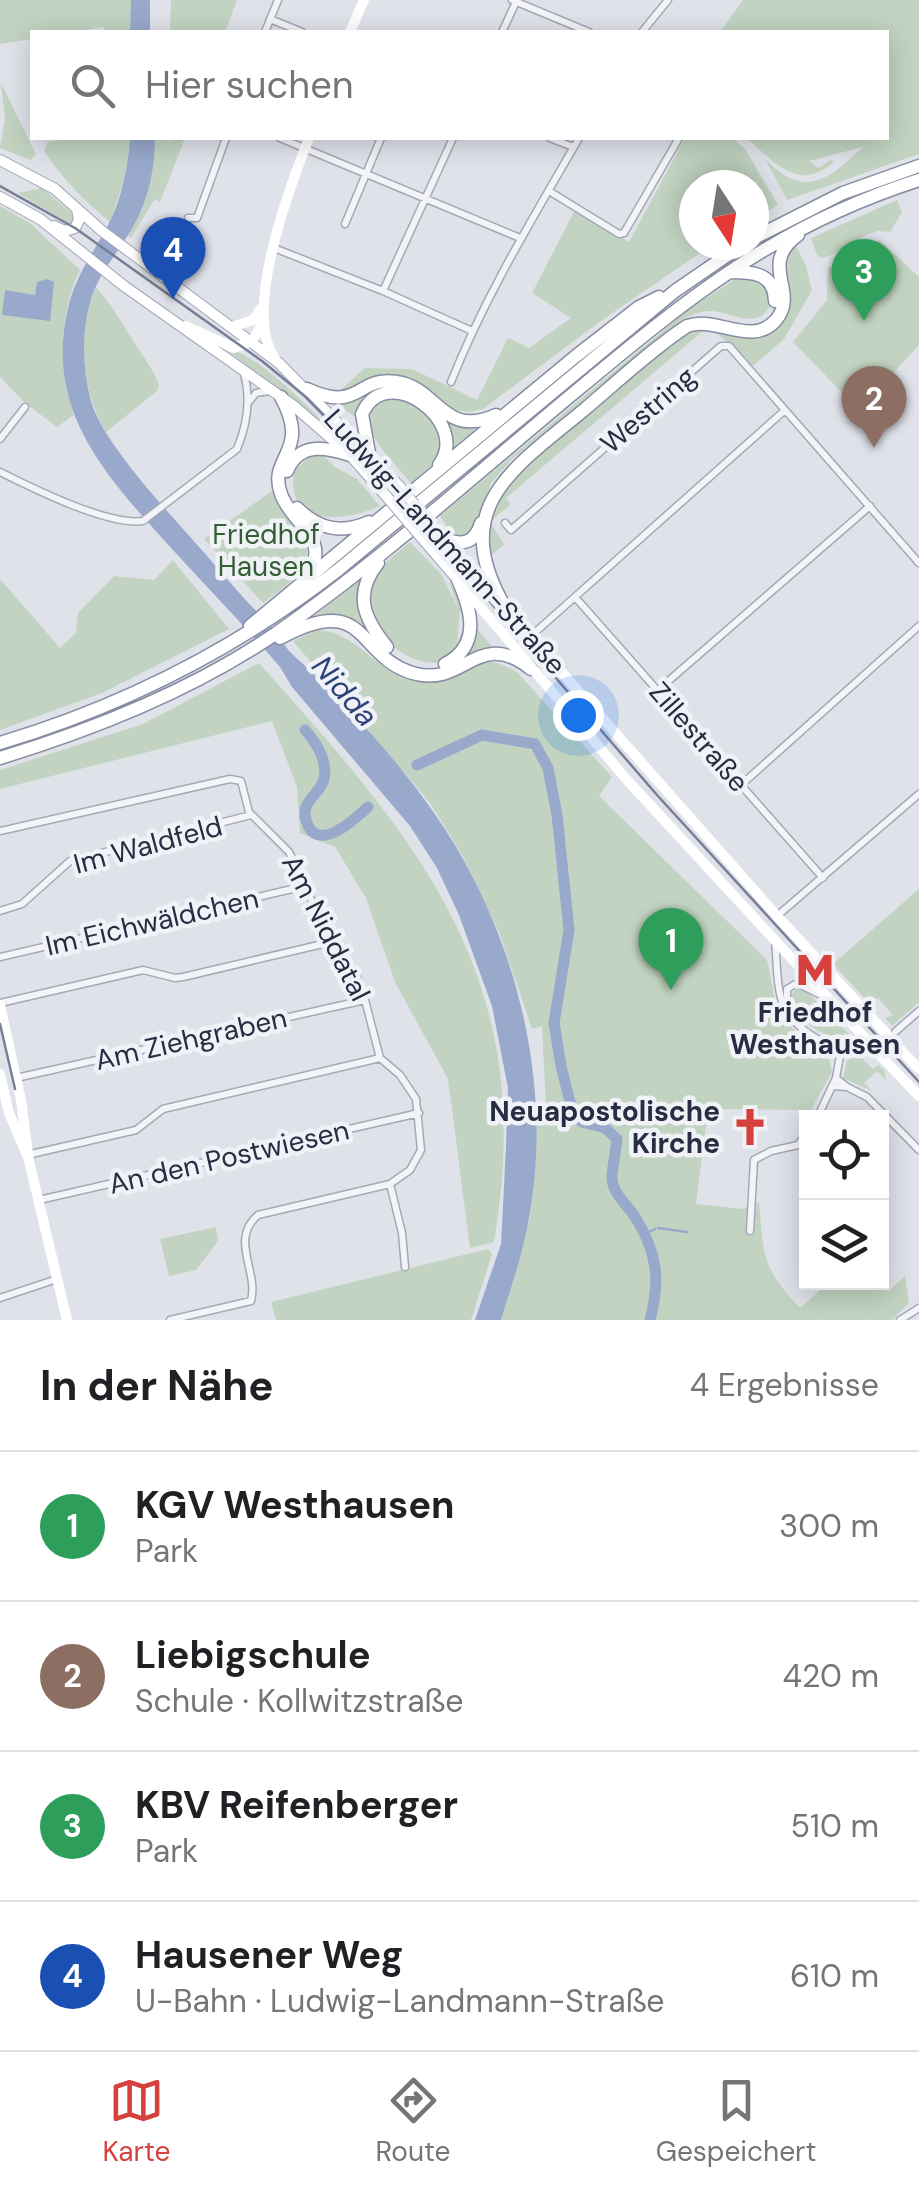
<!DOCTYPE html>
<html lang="de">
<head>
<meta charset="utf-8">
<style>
  :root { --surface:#fff; --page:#f2f2f2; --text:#202124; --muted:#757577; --line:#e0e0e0; --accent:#d7413d }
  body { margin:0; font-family:"DM Sans",sans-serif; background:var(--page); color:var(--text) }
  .controls { position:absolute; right:30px; bottom:30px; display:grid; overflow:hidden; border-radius:0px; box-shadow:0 5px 25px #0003 }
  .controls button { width:90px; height:90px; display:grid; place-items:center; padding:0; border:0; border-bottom:2px solid var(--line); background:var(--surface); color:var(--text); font:50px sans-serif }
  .compass { position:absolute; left:679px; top:170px; width:90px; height:90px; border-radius:50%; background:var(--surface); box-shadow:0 5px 25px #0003; rotate:168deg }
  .you { position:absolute; left:578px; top:715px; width:35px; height:35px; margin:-25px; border:8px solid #fff; border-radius:50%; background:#1a73e8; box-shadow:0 0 0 15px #1a73e833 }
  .badge { display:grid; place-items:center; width:65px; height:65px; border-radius:50%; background:var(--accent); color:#fff; font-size:32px; font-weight:700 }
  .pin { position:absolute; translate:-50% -82px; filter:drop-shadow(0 2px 5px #0008) }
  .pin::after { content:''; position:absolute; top:52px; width:35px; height:30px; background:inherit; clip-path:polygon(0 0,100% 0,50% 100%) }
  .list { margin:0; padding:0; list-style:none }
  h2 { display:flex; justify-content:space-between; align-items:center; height:130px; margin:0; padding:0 40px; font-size:42px }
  h2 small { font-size:32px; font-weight:400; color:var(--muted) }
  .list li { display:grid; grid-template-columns:65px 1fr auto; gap:30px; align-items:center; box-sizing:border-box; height:150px; padding:0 40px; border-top:2px solid var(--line) }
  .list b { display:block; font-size:38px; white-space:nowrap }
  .list p { margin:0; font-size:32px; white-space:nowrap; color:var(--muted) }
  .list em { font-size:32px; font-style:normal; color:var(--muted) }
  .icon { flex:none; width:55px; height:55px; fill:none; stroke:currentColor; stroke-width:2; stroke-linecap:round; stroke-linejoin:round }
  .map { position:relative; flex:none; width:919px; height:1320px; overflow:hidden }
  .search { position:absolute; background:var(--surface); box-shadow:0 5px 25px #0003; left:30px; right:30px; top:30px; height:110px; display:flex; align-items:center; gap:25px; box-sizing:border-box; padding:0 35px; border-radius:0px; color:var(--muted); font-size:38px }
  .sheet { height:730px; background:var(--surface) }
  nav { display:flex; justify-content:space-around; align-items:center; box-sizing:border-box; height:140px; border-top:2px solid var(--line); background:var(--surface); font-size:28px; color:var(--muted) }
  nav a { display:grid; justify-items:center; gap:5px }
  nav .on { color:var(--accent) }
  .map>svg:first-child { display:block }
</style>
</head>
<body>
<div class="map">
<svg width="919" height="1320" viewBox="0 0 919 1320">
  <rect width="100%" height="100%" fill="#e0e2ea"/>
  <path fill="#c2d4c1" d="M 0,0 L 131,0 L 130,32 L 105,32 L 104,27 L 70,32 L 32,32 L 32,39 L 0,44 Z
    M 171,0 L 237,0 L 225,32 L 170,32 Z
    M 743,0 L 919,0 L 919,154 L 787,200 L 765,159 C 805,200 828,180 863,147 L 809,161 L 818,168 L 831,160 L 834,162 C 799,193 774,163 747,138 L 886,138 L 886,32 L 720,32 Z
    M 1,83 L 36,154 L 31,160 L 0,148 L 5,119 Z
    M 75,138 L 130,138 L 125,178 L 110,222 C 84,201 63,179 44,151 L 48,142 Z
    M 155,138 L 168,138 L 169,144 L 170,138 L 185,138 L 160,202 L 155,199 L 131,238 L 127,235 C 147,207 155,171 155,138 Z
    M 685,138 L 733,138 L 745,149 L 778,205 L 754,220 L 754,185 L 694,185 L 694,245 L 712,245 L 605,318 L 483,409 C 433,425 423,360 373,378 C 363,381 353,389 344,394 L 339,391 L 365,368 L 412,369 L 477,400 L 508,338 L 529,348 L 571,318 L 532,293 L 575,210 L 629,242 Z
    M 42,188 L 73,214 L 73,226 L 18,193 Z
    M 897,200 L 902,212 L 890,232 L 878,231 L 866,235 L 829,256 L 822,258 L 817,255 L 811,238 Z
    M 0,206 L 30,223 L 80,270 C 58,313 60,370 74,415 L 57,427 L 25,403 L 0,377 Z
    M 879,240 L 919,277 L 919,345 L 859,410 L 793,342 L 827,300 L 828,268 Z
    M 794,243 L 805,263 L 812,290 L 784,339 L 753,366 L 709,326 L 506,498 L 511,504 L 490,522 L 504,544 L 488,559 L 486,527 L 512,473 L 685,329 L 709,325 L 778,325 L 782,260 Z
    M 740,276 L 765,280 L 772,301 C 760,335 731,310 707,311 C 698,312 690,316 683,319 L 513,458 L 491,483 L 475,532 L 470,537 L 453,536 L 440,516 L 689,309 Z
    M 96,287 C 112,305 121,322 134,342 C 143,357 153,368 159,385 L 157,391 L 106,432 C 81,390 76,333 96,287 Z
    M 225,348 C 258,352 320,419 345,444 Z
    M 396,386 C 437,397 431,425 485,424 L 450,454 C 457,408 377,355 358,418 L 347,412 L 342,405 L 377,388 Z
    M 401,397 L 431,419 L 444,443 L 437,461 L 411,483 C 399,469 361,432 370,412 C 372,407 377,403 381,399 Z
    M 323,455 L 335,467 L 357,479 L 380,506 C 346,522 285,528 294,471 L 310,456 Z
    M 272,491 C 279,507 301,524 305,538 C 315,569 283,588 263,603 L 204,539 Z
    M 410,542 L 441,574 L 459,609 L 448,580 L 468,615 L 460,611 L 457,643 L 466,623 C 465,629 464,641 461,646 C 430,693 356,630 369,589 C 375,569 395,555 410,542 Z
    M 173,560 L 229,629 L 102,693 L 0,730 L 0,579 L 60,648 L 76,633 L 78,613 L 114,576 L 154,580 Z
    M 365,576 C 338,653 465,715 475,626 L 494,649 C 467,652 449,678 420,672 C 368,662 374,605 304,624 Z
    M 317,630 C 360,631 378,679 421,682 C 463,684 463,641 517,672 L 612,777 L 599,796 L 767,960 L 777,1010 L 802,1039 L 828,1055 L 832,1072 L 811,1110 L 708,1109 L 696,1204 L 743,1209 L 759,1202 C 764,1257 762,1268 800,1308 L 828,1283 L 880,1283 L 888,1291 L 905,1276 L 909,1303 L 892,1320 L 501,1320 L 530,1217 L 536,1107 L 546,1106 L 542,1026 L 532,1029 L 499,932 L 462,855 L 430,803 L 293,641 Z
    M 259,663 C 423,846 539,980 494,1242 L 470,1248 L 448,1079 L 395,982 L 366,898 L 335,847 L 300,833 L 297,787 L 272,721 L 0,789 L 0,770 L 143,724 Z
    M 919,889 L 919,1002 L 892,1026 L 885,1018 L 893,1015 L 878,998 L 867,1001 L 833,964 Z
    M 796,989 L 804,989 L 857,1042 C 831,1040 794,1025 791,995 Z
    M 854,1057 L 862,1058 L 873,1069 L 878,1065 L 884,1070 L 886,1081 L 877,1071 L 864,1083 L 872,1091 L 843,1078 L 847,1060 Z
    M 216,1227 L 218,1241 L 196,1270 L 169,1276 L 160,1239 Z
    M 488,1249 L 492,1254 L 471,1320 L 276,1320 L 271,1302 Z"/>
  <path fill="#99a9cc" d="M 131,0 L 150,0 L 150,32 L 130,32 Z
    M 130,138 L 155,138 C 155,168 149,198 134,225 C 121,249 101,270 92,296 C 81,330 82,367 91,401 C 103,445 176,520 208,557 C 229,582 251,606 274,630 C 281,638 284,646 291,653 C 339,696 389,750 427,803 C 512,919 555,1076 529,1218 C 523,1253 511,1287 501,1320 L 475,1320 L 501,1244 L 506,1147 L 508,1088 L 492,1006 L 459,915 L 437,868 L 410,826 L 292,687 L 280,667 C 244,625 201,581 162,538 C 101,470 45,407 68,308 C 76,273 96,250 111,219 C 123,194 128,165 130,138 Z
    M 47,279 L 54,282 L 50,321 L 2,315 L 5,290 L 35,295 L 37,282 Z"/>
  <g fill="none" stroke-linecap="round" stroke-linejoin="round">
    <path stroke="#99a9cc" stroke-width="2.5" d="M 658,1228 L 687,1232
      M 644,1235 L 655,1229"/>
    <path stroke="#99a9cc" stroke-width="11" d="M 305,730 C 317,743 332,767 321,786 C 314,797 301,805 306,820 C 316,856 355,819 368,807
      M 417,765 L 482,735 L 535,744 L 548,768 L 557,815 L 569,930 L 554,1023 L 561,1066 L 573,1114 L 582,1122 L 605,1128 L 617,1139 C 616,1152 612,1167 612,1179 C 613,1195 630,1207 637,1220 C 658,1255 660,1282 650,1320"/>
    <g stroke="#a5a8b5" stroke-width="9">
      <path id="minor" d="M 512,0 L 589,32
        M 270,19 L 302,32
        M 265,32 L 278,0
        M 502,32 L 516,2
        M 642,32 L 668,0
        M 280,138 L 520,238
        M 550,138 L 573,147
        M 549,191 L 619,234 L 624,233 L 679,138
        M 188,218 L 197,218 L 226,138
        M 345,224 L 381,138
        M 274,248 L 383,291 L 472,331
        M 383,291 L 453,138
        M 451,382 C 485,296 533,218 579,138
        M 248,403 L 256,393 L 270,391
        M 0,439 L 25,407
        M 0,472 C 32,488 108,526 143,521 L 237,449 C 247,425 251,399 244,374
        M 505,523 L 511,530 L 721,346 L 729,346 L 919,563
        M 575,597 L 823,878
        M 531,636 L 785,410
        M 658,690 L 870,506
        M 742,784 L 919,626
        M 0,831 L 230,779 L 241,781 L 249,812 L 289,852 L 309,894 L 327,943 L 356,976 L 365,1000 L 380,1058 L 400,1075 L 416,1099 L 421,1150 L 410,1170 L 390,1184
        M 0,911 L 22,904 L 70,861 L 251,815
        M 777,916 L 919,794
        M 775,941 C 777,959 776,980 781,998 C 789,1028 832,1054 863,1049
        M 0,957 L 305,886
        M 0,1003 L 143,970 L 175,978 L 183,977 L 327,943
        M 797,1017 L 787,1000 L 787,989 L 797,983 L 819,994
        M 895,1032 L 919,1011
        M 16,1078 L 365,1000
        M 832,1086 L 847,1087 L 836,1078
        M 847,1087 L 867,1097 L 919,1150
        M 817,1118 L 836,1078 L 841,1050
        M 27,1155 L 136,1130 L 163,1109 L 380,1058
        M 39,1200 L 419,1113
        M 750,1231 L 754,1160 L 771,1151 L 798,1145 L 806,1134
        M 0,1298 L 57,1279
        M 170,1320 L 251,1301 C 259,1271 229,1240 258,1215 L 390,1184 L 402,1233 L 405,1267
        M 900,1320 L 919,1308"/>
    </g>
    <g stroke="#9fa4b7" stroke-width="12">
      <path id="primary" d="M 0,160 L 55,189 L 102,231 L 279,363 L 400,487
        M 0,197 L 40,219 L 124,286 L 294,406 L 350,455 L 387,497
        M 54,226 L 65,231 L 75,228 L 79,220 L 77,209
        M 421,537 L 458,580"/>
    </g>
    <g stroke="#868ca2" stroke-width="15">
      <path id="motorway" d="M 754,238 L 843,193 L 919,166
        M 729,272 C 752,272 774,272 775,301
        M 307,389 C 361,414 356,375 397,382 C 438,388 443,439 496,415
        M 281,397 C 312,453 267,456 281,494 C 292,525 334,539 306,577
        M 369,453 L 362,414 C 386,359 472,422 439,465
        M 287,471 C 299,442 325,447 350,455
        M 297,508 C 319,530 342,534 369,522
        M 444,539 C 463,546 475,543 481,523
        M 378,563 C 353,594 364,619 387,647
        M 506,609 C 446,507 513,469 585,409 C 618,381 651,350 687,326 C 716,315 752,348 776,320 C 800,291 757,265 798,235
        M 250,626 L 576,356 L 639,307 L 659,297
        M 280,638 C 370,589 355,659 416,674 C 465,686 479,627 531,669
        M 445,664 C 481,646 472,611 458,580
        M 0,743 C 124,706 236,649 338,570 L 675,291 L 742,245
        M 0,758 C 95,729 193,690 275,634 C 380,561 476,474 575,392 C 688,298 775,226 919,180"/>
    </g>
    <use href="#minor" stroke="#f3f4f8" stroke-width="6"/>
    <path stroke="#fff" stroke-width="10" d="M 350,32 L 364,0
      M 186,326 L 234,348 L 252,341 L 262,324
      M 232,327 L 253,320 L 262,307
      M 275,358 C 242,313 290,186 309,138
      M 445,540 L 777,916 L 884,1031
      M 465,589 L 628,781 L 866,1039
      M 0,1005 L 21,1100 L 29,1161 L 67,1320
      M 893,1042 L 919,1069
      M 878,1053 L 919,1096
      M 0,1074 L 9,1113 L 27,1155"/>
    <use href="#primary" stroke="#fff" stroke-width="10"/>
    <use href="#motorway" stroke="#fff" stroke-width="12"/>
    <path stroke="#787e95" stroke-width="2.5" d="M 0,186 L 75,228 L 262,361 L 306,397 L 364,456 L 657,795 L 919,1082
      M 0,1024 L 15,1089"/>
    <g stroke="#9fa4b7" stroke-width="12" stroke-linecap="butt">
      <path id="primary-bridge" d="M 400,487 L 433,527
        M 387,497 L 421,537"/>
    </g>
    <path stroke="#fff" stroke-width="10" d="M 884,1031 L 893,1042
      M 866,1039 L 878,1053"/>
    <use href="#primary-bridge" stroke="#fff" stroke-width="10"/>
  </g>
  <defs>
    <g id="metro-bare" transform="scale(3)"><path d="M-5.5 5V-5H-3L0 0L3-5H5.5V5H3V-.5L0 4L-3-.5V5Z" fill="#d7413d" stroke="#f0f2f7" stroke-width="2.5" paint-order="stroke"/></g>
    <g id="church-bare" transform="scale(3)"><path d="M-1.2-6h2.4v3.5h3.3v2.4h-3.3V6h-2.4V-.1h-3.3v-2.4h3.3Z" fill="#d7413d" stroke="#f0f2f7" stroke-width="2.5" paint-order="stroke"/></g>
  </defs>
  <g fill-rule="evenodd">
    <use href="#metro-bare" x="815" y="970"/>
    <use href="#church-bare" x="750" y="1127"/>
  </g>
  <g text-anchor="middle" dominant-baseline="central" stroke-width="9" stroke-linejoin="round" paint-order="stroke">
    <g font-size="28" fill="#272d43" stroke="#f0f2f7">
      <text transform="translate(648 410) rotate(-41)">Westring</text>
      <text transform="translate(445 542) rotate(48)">Ludwig-Landmann-Straße</text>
      <text transform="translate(699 737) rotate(49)">Zillestraße</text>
      <text transform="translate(148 845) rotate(-15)">Im Waldfeld</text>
      <text transform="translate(152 922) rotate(-13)">Im Eichwäldchen</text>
      <text transform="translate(326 928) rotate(63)">Am Niddatal</text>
      <text transform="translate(191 1039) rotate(-13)">Am Ziehgraben</text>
      <text transform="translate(229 1157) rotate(-13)">An den Postwiesen</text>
    </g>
    <g font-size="28" fill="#345f34" stroke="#f0f2f7">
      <text x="266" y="534">Friedhof<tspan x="266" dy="32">Hausen</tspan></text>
    </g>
    <g font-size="28" font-weight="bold" fill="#272d43" stroke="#f0f2f7">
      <text x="815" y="1012">Friedhof<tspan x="815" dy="32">Westhausen</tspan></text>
      <text x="720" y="1111" text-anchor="end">Neuapostolische<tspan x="720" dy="32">Kirche</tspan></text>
    </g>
    <g font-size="30" font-style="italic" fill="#2f4379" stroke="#f0f2f7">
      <text transform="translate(345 691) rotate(49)">Nidda</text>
    </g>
  </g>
</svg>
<div class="controls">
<button><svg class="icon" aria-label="locate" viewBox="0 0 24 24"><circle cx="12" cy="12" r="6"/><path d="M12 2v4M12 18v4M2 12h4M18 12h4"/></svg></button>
<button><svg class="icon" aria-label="layers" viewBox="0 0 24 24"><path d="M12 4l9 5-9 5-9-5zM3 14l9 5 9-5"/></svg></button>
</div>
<svg class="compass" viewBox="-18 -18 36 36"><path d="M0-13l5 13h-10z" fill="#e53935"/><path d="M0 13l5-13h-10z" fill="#757577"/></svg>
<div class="you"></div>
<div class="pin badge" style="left:671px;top:990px;background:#2e9e5b">1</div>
<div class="pin badge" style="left:874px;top:448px;background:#8d6e63">2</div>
<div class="pin badge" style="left:864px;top:321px;background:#2e9e5b">3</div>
<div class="pin badge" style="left:173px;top:299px;background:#1a4fb4">4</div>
<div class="search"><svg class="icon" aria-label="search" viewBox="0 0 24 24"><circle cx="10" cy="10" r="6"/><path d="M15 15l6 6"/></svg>Hier suchen</div>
</div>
<section class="sheet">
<h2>In der Nähe<small>4 Ergebnisse</small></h2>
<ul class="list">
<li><span class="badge" style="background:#2e9e5b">1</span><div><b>KGV Westhausen</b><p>Park</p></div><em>300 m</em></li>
<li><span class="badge" style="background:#8d6e63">2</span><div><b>Liebigschule</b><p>Schule · Kollwitzstraße</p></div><em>420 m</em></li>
<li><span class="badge" style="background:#2e9e5b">3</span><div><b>KBV Reifenberger</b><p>Park</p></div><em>510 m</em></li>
<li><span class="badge" style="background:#1a4fb4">4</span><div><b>Hausener Weg</b><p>U-Bahn · Ludwig-Landmann-Straße</p></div><em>610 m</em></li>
</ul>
</section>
<nav>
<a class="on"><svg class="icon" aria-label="map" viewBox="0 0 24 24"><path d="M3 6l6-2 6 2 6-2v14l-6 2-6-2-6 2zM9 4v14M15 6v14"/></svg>Karte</a>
<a><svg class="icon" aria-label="directions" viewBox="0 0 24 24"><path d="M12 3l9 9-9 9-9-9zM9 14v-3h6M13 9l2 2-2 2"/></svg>Route</a>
<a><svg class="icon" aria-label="saved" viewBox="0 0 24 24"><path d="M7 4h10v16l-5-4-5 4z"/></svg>Gespeichert</a>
</nav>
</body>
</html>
